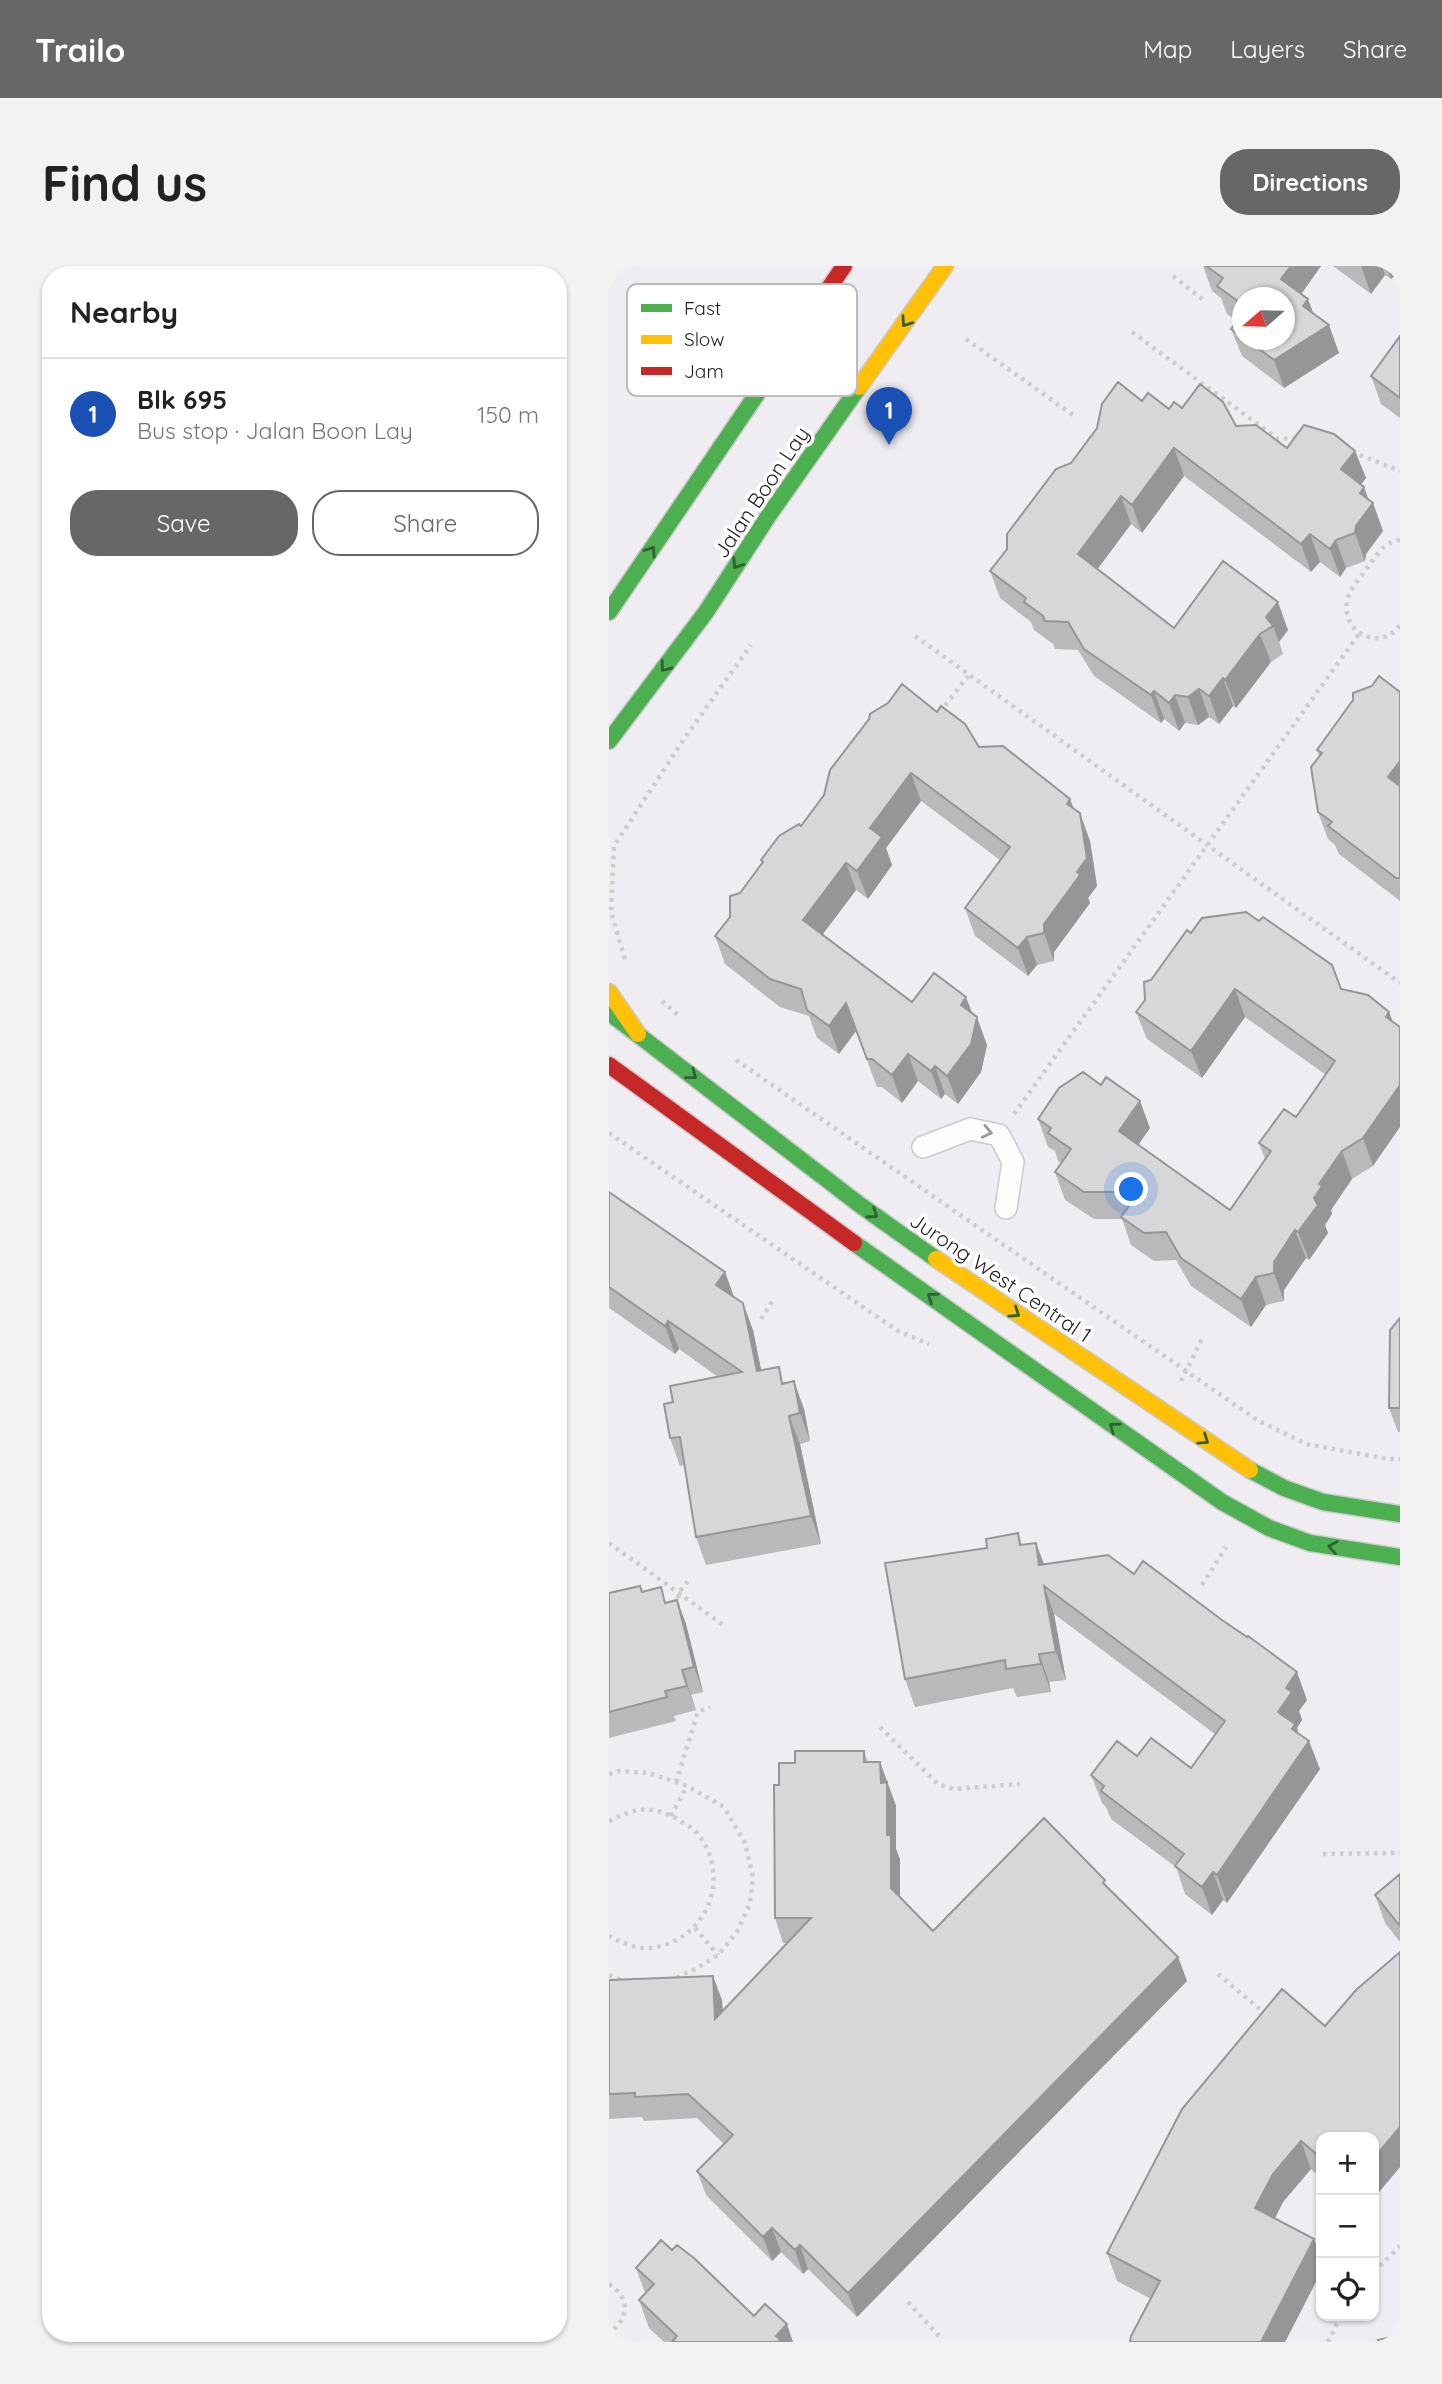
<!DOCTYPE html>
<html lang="en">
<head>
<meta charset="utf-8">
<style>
  :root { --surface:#fff; --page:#f2f2f2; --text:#222; --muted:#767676; --line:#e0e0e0; --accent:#676669 }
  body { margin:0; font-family:Quicksand,sans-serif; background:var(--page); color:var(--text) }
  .controls { position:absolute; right:21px; bottom:21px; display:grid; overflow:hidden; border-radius:14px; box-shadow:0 2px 5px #0004 }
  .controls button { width:63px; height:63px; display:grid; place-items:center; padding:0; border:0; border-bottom:2px solid var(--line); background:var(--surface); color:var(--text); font:35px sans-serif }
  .compass { position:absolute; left:623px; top:21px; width:63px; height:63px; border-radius:50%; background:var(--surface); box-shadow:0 2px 5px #0004; rotate:250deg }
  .you { position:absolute; left:523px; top:924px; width:24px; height:24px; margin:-18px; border:5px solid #fff; border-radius:50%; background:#1a73e8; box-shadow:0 0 0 10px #1a73e833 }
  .badge { display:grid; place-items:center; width:46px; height:46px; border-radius:50%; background:var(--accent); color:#fff; font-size:23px; font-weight:700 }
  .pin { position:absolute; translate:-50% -58px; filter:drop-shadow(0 2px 4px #0008) }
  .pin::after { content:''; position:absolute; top:37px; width:24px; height:21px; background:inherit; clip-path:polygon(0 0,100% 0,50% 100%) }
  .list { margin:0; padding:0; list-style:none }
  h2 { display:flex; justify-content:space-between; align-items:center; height:91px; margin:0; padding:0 28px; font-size:30px }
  h2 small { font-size:23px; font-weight:400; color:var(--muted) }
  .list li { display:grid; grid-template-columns:46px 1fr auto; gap:21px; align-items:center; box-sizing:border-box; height:112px; padding:0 28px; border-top:2px solid var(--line) }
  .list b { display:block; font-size:26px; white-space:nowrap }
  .list p { margin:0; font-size:23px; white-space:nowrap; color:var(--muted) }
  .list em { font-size:23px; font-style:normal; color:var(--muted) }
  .actions { display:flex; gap:14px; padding:21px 28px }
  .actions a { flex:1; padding:16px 0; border:2px solid var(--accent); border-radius:28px; text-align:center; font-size:24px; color:var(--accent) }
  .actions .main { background:var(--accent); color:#fff }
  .icon { flex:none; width:38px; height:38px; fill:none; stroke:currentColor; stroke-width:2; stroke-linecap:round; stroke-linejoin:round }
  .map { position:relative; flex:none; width:791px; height:2076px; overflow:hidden; border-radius:28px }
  header { display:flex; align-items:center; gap:42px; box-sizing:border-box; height:98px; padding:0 35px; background:var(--accent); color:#fff }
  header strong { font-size:33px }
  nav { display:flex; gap:38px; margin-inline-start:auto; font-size:24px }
  .intro { display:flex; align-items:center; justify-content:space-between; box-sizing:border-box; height:168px; padding:0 42px }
  h1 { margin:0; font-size:49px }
  .button { padding:18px 32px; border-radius:28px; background:var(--accent); color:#fff; font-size:24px; font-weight:700 }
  main { display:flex; gap:42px; padding:0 42px }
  aside { flex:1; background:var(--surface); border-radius:28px; box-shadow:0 2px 5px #0004 }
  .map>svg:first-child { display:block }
</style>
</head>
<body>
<header>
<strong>Trailo</strong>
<nav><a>Map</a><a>Layers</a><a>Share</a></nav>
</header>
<div class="intro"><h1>Find us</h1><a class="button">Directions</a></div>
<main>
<aside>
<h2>Nearby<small></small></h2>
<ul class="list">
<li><span class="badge" style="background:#1a4fb4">1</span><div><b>Blk 695</b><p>Bus stop · Jalan Boon Lay</p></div><em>150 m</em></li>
</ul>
<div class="actions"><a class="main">Save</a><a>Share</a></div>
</aside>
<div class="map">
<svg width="791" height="2076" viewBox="0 0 791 2076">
  <rect width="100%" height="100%" fill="#efedf1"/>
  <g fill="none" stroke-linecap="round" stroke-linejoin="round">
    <g stroke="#cbc9cc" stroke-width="24">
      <path id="lane" d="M 314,881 L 361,863 L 390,869 L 404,896 L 397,942"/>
    </g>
    <g stroke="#cbc9cc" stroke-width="19">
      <path id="fast" d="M 0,346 L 175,88
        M 0,475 L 97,346 L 160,249 L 250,121
        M 2,748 L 251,939 L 327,993
        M 245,977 L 613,1236 L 660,1262 L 701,1277 L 791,1291
        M 641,1204 L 675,1222 L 714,1236 L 791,1248"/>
    </g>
    <g stroke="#cbc9cc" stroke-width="19">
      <path id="slow" d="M 250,121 L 336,0
        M 0,726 L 29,768
        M 327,993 L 641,1204"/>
    </g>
    <g stroke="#cbc9cc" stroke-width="19">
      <path id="jam" d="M 175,88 L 235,0
        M 0,799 L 245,977"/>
    </g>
    <path stroke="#cecdce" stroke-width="4.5" stroke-dasharray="3.5 5" stroke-linecap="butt" d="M 564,10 L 597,36
      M 523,66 L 669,173 L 689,172
      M 357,73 L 464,149
      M 52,74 L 127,54 L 153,54
      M 743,186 L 791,205
      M 791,274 C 776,276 770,286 762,297 C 755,307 744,318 740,329 C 727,363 769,389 791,359
      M 306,370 L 791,717
      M 331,446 L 360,409
      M 16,693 L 2,646 L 5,580 L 75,473 L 142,379
      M 53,735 L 70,750
      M 127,794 L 648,1154 L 697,1178 L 779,1193 L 791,1193
      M 405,848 L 750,368
      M 0,867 L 289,1065 L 320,1078
      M 152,1053 L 164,1034
      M 572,1115 L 593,1073
      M 0,1277 L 117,1361
      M 593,1319 L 617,1281
      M 68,1341 L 70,1326 L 79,1315
      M 271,1461 L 329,1518 L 345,1523 L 411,1518
      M 0,1508 L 10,1505 L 40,1507 L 78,1520 L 115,1541 L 136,1577 L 144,1611 L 141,1638 L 128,1666 L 109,1689 L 88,1702 L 65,1713
      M 67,1516 L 89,1446 L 101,1441
      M 62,1550 L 78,1520
      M 0,1555 C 27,1542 42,1538 70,1554 C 75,1558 83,1561 87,1566 C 125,1609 98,1676 41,1682 C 26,1683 12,1676 0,1670
      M 714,1588 L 791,1587
      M 86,1662 L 109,1689
      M 609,1708 L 653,1745
      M 0,1709 L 12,1714
      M 765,2006 L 791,1980
      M 0,2018 C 22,2032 20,2053 0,2067
      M 299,2036 L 330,2070
      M 719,2076 L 732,2050"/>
    <use href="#lane" stroke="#fdfcfd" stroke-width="21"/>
    <use href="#fast" stroke="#4caf50" stroke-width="16"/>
    <use href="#slow" stroke="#ffc107" stroke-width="16"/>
    <use href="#jam" stroke="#c62828" stroke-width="16"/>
  </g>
  <path fill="#b9b8bb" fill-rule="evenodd" d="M 594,0 L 712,0 L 692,28 L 730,87 L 675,122 L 633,90 L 622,63 L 628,55 L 618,48 L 612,32 L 603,25 ZM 634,32 L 676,74 L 634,74 Z
    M 724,0 L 791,0 L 791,11 L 787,8 L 782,13 L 776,9 L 762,28 Z
    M 791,70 L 791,152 L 772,138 L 762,110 Z
    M 533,135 L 560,143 L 573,142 L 627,160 L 678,182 L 746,185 L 757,212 L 752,219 L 760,235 L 764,237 L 774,265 L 757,288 L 756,295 L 737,302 L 731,311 L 711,296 L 702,306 L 575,210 L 533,267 L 522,258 L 488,303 L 565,362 L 614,295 L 679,364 L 670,376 L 674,388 L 662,396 L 627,442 L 624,440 L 610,458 L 600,451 L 589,459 L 576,457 L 570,465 L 555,453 L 552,457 L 485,410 L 469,384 L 446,383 L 444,378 L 425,364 L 422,356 L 391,332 L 381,305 L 462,197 Z
    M 791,426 L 791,635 L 730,588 L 726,579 L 719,573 L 709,546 L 710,490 L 708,484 Z
    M 370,481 L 461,533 L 465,543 L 481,575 L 488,620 L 479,632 L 481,637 L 445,686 L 445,695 L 428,699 L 419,710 L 366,670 L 356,642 L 391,594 L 312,535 L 277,582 L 283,599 L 259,633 L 247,624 L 214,668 L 303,736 L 364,748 L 378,779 L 372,806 L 349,838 L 336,828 L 332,833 L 309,815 L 293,837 L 273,821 L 268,821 L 247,765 L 230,788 L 208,772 L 200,750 L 171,741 L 116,698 L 106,670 L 121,651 L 131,627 L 153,598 L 152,594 L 192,560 L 215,529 Z
    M 650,655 L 723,699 L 764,900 L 743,913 L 722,944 L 723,948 L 716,959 L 719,967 L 700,994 L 697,992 L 675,1024 L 675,1035 L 657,1039 L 642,1061 L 582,1020 L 567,994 L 545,995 L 522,979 L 513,953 L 485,953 L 456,934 L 446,906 L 452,897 L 449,895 L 446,885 L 439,881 L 429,853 L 541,862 L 529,879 L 621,944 L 656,893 L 650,877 L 687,851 L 717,809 L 636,751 L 593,812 L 538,773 L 527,746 L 536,734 L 542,714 L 582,667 Z
    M 0,926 L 116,1006 L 125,1031 L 144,1064 L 152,1104 L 176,1117 L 195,1143 L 201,1175 L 191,1178 L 212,1278 L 97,1299 L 87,1271 L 75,1199 L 71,1200 L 61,1172 L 64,1136 L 109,1111 L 70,1083 L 66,1088 L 0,1042 Z
    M 791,1052 L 791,1166 L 789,1166 L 780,1142 Z
    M 409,1267 L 413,1279 L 427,1277 L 435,1298 L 698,1434 L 690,1445 L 693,1454 L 688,1462 L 689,1467 L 711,1503 L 618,1637 L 614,1634 L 603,1649 L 576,1628 L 567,1601 L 502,1553 L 497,1541 L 493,1537 L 482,1509 L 528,1490 L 582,1502 L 606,1468 L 445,1348 L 457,1414 L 440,1416 L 442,1426 L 408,1431 L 404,1422 L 306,1441 L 296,1413 L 378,1282 Z
    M 31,1320 L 33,1326 L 58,1337 L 68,1334 L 77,1358 L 94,1426 L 82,1429 L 87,1444 L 65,1450 L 67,1455 L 0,1472 L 0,1327 Z
    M 255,1485 L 259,1496 L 271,1496 L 287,1540 L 287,1583 L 291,1593 L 291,1631 L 324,1665 L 500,1623 L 569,1691 L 578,1715 L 248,2051 L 199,2003 L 194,2008 L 172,1986 L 163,1995 L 97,1929 L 88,1905 L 115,1878 L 88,1852 L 35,1855 L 33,1851 L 0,1853 L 0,1714 L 113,1734 L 114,1745 L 179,1677 L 174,1677 L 166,1652 L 170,1519 L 186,1497 Z
    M 791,1608 L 791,1676 L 776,1657 L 766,1629 Z
    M 791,1686 L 791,1901 L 765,1932 L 712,1871 L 712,1912 L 702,1903 L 674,1936 L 666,1952 L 705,1973 L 712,1993 L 712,2006 L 676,2076 L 521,2076 L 542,2033 L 508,2015 L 498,1987 L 716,1760 Z
    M 63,1984 L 145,2050 L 184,2076 L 55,2076 L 40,2062 L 30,2034 L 36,2027 L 27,2002 Z"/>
  <path fill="#969698" d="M 682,0 L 712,0 L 683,41 L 672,13 Z
    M 752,0 L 773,0 L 776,9 L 762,28 Z
    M 778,0 L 784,0 L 787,8 L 782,13 Z
    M 699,33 L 709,60 L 694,40 Z
    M 720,59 L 730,87 L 675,122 L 665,94 Z
    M 565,182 L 575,210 L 533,267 L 523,239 Z
    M 746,185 L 757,212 L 742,231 L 732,203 Z
    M 755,221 L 762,240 L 764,237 L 774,265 L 757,288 L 756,295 L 746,267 L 751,227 Z
    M 512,230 L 522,258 L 479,316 L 469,288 Z
    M 701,268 L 711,296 L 702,306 L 692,278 Z
    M 727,274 L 737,302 L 731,311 L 721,283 Z
    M 669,336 L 679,364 L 670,376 L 664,360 L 657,351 Z
    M 651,368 L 662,396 L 627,442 L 616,414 Z
    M 614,412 L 624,440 L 610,458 L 600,430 Z
    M 590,423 L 600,451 L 589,459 L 579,431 Z
    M 545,425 L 555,453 L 552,457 L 542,429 Z
    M 566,429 L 576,457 L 570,465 L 560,437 Z
    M 791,495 L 791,537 L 779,511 Z
    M 302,507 L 312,535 L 277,582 L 283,599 L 259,633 L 248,605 L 261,562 Z
    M 461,533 L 471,561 L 458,538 Z
    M 471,547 L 481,575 L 488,620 L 479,632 L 481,637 L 445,686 L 445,695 L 435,667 L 435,658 L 468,606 Z
    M 237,597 L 247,624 L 204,681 L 194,654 Z
    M 418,671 L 428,699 L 419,710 L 409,682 Z
    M 626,723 L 636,751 L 593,812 L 582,785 Z
    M 357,731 L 367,757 L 368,751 L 378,779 L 372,806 L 349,838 L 338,810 L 352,739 Z
    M 237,737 L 247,765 L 230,788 L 220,760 Z
    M 780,746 L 791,774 L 777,751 Z
    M 299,788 L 309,815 L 293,837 L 283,809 Z
    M 326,800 L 336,828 L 332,833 L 322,805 Z
    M 791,819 L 791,861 L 764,900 L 754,872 Z
    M 531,835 L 541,862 L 520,892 L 510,865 Z
    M 733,885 L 743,913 L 722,944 L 723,948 L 716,959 L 719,967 L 700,994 L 689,966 L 710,918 Z
    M 686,964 L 697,992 L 675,1024 L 675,1035 L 665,1007 L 665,996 Z
    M 116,1006 L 126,1034 L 107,1019 Z
    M 647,1011 L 657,1039 L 642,1061 L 632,1033 Z
    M 134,1037 L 144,1064 L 158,1133 L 148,1105 Z
    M 59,1055 L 70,1083 L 66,1088 L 56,1060 Z
    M 185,1115 L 195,1143 L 201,1175 L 191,1147 Z
    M 180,1150 L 191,1178 L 212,1278 L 202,1250 Z
    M 427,1277 L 437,1304 L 430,1299 Z
    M 435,1320 L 445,1348 L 457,1414 L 447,1386 Z
    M 68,1334 L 77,1358 L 94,1426 L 85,1401 Z
    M 430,1388 L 440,1416 L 442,1426 L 432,1398 Z
    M 73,1404 L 82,1429 L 87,1444 L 78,1420 Z
    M 688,1406 L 698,1434 L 690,1445 L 693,1454 L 688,1462 L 695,1483 L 700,1475 L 711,1503 L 618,1637 L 608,1609 L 669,1446 L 677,1422 Z
    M 271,1496 L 287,1540 L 287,1583 L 291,1593 L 291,1646 L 282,1622 L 272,1517 Z
    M 604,1606 L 614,1634 L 603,1649 L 593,1621 Z
    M 569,1691 L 578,1715 L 248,2051 L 239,2027 Z
    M 104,1710 L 113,1734 L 115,1777 L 106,1753 Z
    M 791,1861 L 791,1901 L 765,1932 L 765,1892 Z
    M 692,1875 L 702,1903 L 674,1936 L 657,1970 L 646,1942 L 664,1908 Z
    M 163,1962 L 172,1986 L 163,1995 L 154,1971 Z
    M 705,1973 L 712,1993 L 712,2006 L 676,2076 L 652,2076 Z
    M 191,1979 L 199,2003 L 194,2008 L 186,1984 Z
    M 178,2058 L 184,2076 L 169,2076 L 167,2070 Z"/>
  <path fill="#d7d6d9" stroke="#969698" stroke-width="2" d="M 597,0 L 682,0 L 672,13 L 699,33 L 694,40 L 720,59 L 665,94 L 638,74 L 676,74 L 676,32 L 634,32 L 634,39 L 608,20 L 614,12 Z
    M 634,48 L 634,71 L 622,63 Z
    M 791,70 L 791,132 L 762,110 Z
    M 509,116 L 533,135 L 539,127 L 560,143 L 565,136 L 573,142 L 591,118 L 614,136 L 627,160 L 647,159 L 678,182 L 695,159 L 725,168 L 746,185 L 732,203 L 755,221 L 751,227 L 764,237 L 747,260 L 746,267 L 727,274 L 721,283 L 701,268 L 692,278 L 565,182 L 523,239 L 512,230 L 469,288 L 565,362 L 614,295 L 669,336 L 657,351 L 664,360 L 651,368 L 616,414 L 614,412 L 600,430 L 590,423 L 579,431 L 566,429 L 560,437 L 545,425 L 542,429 L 475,383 L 459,356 L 436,355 L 434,350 L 415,336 L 417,332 L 381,305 L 398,283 L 398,268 L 447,203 L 462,197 L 488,162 L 493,138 Z
    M 770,410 L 791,426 L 791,495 L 779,511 L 791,520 L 791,612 L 787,612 L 719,560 L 723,556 L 709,546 L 702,501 L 713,487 L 708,484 L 744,434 L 744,427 L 763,420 Z
    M 293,418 L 328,446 L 332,440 L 356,458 L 370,481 L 394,480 L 461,533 L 458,538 L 471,547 L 478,592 L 468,606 L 471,609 L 435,658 L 435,667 L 418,671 L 409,682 L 356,642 L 401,581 L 302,507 L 261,562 L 273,571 L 248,605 L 237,597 L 194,654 L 303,736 L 325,707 L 357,731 L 352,739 L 368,751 L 362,778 L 338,810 L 326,800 L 322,805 L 299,788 L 283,809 L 263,793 L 258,793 L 237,737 L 220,760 L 198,744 L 192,723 L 161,713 L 106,670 L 121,651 L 121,630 L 131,627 L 154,596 L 152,594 L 170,570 L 190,558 L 192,560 L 215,529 L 221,504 L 260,453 L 261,448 L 279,437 Z
    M 637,646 L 650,655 L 654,651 L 723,699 L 732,723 L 759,729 L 780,746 L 777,751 L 791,761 L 791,819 L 754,872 L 733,885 L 710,918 L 713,920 L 705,932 L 709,939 L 689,966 L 686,964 L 665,996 L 665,1007 L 647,1011 L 632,1033 L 572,992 L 557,966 L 535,967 L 512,951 L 530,926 L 475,926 L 446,906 L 462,883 L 439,867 L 442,862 L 429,853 L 450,822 L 474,806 L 492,819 L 497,811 L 531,835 L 510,865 L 621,944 L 662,885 L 650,877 L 675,843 L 687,851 L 726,795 L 626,723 L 582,785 L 527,746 L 536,734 L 535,716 L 542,714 L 578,664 L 582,667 L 593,652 Z
    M 0,926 L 116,1006 L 107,1019 L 134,1037 L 148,1105 L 170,1101 L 173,1118 L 185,1115 L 191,1147 L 180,1150 L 202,1250 L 87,1271 L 71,1171 L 61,1172 L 55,1138 L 64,1136 L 61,1120 L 133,1106 L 59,1055 L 56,1060 L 0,1021 Z
    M 791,1052 L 791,1142 L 780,1142 L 781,1064 Z
    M 409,1267 L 411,1279 L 427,1277 L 430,1299 L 499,1289 L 525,1308 L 534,1295 L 613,1354 L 638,1371 L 639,1370 L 688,1406 L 677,1422 L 683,1426 L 669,1446 L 686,1458 L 683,1463 L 700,1475 L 608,1609 L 604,1606 L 593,1621 L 566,1600 L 575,1588 L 492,1525 L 495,1520 L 482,1509 L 508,1475 L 528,1490 L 542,1472 L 582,1502 L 616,1455 L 435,1320 L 447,1386 L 430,1388 L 432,1398 L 397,1403 L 396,1394 L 296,1413 L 276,1297 L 378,1282 L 377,1273 Z
    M 31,1320 L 33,1326 L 52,1321 L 56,1337 L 68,1334 L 85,1401 L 73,1404 L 78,1420 L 56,1425 L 58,1431 L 0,1446 L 0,1327 Z
    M 186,1485 L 255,1485 L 255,1496 L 271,1496 L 272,1517 L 278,1516 L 278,1569 L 282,1569 L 282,1622 L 324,1665 L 435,1552 L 496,1614 L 494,1617 L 569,1691 L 239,2027 L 191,1979 L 186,1984 L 163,1962 L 154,1971 L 88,1905 L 124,1869 L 79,1828 L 26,1831 L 26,1827 L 0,1828 L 0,1714 L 104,1710 L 106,1753 L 202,1652 L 166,1652 L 165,1519 L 170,1519 L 170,1497 L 186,1497 Z
    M 791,1608 L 791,1660 L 766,1629 Z
    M 791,1686 L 791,1861 L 765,1892 L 765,1871 L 712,1871 L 712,1892 L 692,1875 L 664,1908 L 646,1942 L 705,1973 L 652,2076 L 521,2076 L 522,2070 L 551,2015 L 498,1987 L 573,1843 L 673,1723 L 716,1760 L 747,1724 Z
    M 52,1974 L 63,1984 L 68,1979 L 85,1992 L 145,2050 L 156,2038 L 178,2058 L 167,2070 L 171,2073 L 169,2076 L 63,2076 L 68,2070 L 30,2034 L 45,2018 L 27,2002 Z
    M 791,2069 L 791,2076 L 769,2076 L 769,2074 Z"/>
  <defs><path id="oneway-chevron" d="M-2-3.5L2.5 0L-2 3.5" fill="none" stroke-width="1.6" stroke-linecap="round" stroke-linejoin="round" transform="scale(1.75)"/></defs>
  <g stroke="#335f36">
    <use href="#oneway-chevron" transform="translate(297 56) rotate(125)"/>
    <use href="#oneway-chevron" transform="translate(42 285) rotate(-56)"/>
    <use href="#oneway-chevron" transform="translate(128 298) rotate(123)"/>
    <use href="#oneway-chevron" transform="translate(56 401) rotate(127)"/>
    <use href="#oneway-chevron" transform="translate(83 809) rotate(38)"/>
    <use href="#oneway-chevron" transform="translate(264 948) rotate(35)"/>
    <use href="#oneway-chevron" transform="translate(323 1031) rotate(-145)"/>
    <use href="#oneway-chevron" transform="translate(406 1047) rotate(34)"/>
    <use href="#oneway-chevron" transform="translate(505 1161) rotate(-144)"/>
    <use href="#oneway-chevron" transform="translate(595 1174) rotate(34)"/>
    <use href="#oneway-chevron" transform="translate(724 1281) rotate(-171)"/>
  </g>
  <use stroke="#99989a" href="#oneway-chevron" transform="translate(378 866) rotate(12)"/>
  <g text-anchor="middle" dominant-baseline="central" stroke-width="7" stroke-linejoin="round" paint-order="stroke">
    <g font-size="21" fill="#1e1e20" stroke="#fff">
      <text transform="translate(152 226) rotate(-56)">Jalan Boon Lay</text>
      <text transform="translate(392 1011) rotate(34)">Jurong West Central 1</text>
    </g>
  </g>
  <rect x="18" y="18" width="230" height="112" rx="10" fill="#fff" stroke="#bcbcbc" stroke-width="2"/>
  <rect x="32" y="38" width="31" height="8" fill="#4caf50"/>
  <rect x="32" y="69" width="31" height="9" fill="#ffc107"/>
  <rect x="32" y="101" width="31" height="8" fill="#c62828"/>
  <g font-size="19" fill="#1e1e20">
    <text x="75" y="49">Fast</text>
    <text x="75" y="80">Slow</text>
    <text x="75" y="112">Jam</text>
  </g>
</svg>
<div class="controls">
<button>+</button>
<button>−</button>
<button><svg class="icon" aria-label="locate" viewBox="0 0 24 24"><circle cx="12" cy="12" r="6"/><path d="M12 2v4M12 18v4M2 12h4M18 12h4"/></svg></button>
</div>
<svg class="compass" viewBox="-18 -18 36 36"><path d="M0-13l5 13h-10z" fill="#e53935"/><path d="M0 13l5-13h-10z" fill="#767676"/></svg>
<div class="you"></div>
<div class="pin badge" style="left:280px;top:179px;background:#1a4fb4">1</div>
</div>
</main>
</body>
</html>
